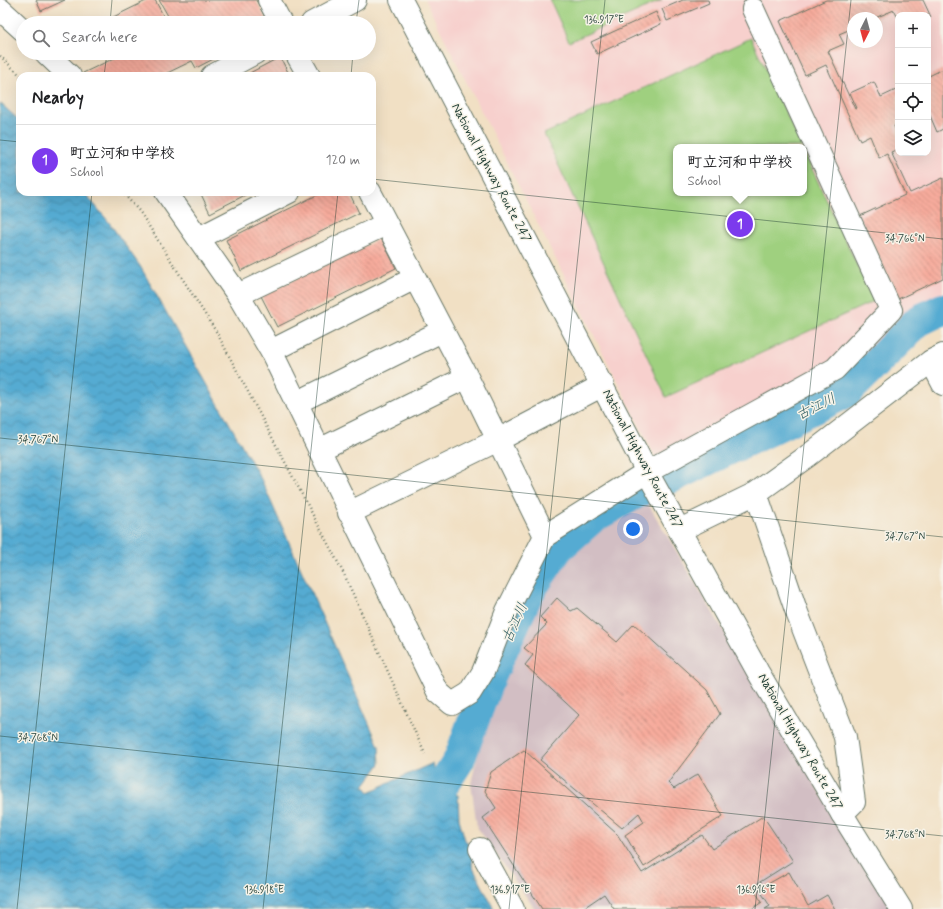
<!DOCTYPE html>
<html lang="en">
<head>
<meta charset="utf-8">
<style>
  :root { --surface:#fff; --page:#f6f6f6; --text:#202124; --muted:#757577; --line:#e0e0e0; --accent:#7c3aed }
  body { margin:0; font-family:Mynerve,"Klee One",sans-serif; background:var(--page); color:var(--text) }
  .controls { position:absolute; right:12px; top:12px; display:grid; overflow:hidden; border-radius:8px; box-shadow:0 4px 16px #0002 }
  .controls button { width:36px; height:36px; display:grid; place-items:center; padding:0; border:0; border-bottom:1px solid var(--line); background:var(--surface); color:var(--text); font:20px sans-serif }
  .compass { position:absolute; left:847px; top:12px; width:36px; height:36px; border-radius:50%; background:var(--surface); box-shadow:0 4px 16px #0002; rotate:186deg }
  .you { position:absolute; left:633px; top:529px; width:14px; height:14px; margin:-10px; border:3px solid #fff; border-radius:50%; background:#1a73e8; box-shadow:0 0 0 6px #1a73e833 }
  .badge { display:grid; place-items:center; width:26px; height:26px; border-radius:50%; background:var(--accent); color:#fff; font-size:13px; font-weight:700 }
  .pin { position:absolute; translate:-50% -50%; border:2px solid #fff; box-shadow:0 1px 4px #0006 }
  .popup { position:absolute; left:673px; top:144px; width:134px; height:52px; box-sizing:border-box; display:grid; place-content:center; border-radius:8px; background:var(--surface); filter:drop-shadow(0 1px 3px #0005); font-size:13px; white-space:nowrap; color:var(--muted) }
  .popup b { font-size:15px; color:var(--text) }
  .popup::after { content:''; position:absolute; left:50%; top:100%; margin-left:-8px; border:8px solid transparent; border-top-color:var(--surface) }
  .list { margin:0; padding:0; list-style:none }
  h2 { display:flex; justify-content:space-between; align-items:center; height:52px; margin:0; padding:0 16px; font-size:17px }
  h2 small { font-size:13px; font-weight:400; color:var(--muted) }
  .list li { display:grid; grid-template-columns:26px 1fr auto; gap:12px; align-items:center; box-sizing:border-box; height:72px; padding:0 16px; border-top:1px solid var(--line) }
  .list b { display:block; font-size:15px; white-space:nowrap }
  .list p { margin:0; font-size:13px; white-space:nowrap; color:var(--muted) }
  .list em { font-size:13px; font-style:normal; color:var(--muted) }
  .icon { flex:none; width:22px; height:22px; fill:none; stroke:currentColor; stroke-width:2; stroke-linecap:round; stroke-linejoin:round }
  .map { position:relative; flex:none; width:943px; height:909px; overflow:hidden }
  .search { position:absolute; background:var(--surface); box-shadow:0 4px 16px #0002; left:16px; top:16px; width:360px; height:44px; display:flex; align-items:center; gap:10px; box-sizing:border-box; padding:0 14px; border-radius:22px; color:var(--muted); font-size:15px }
  .panel { position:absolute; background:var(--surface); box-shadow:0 4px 16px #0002; left:16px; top:72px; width:360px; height:124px; border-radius:12px }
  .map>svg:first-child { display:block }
</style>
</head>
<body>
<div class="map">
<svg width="943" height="909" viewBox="0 0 943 909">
  <defs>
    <pattern id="water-waves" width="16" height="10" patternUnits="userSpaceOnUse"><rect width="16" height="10" fill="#55abd2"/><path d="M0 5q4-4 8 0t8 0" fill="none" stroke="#468cab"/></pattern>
    <pattern id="building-back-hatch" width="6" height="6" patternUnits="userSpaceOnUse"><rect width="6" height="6" fill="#f7ab9c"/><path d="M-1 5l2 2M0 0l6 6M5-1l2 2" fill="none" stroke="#c78c80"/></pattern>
  </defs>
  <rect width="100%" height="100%" fill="#f7f3e8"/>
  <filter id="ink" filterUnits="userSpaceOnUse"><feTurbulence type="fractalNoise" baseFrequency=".025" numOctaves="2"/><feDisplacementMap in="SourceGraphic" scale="8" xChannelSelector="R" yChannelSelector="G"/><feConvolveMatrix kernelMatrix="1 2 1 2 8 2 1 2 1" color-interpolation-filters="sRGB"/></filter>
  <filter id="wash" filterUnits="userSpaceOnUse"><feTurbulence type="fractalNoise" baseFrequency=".012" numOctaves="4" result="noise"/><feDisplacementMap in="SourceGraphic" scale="16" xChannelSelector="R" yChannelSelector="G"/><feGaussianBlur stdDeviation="0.9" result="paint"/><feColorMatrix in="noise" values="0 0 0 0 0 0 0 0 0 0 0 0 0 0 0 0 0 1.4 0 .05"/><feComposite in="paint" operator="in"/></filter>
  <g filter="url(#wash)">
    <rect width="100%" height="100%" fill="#f1e0c4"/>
    <path fill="#f7d0cd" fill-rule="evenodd" d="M 425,0 L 943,0 L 943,294 L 905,313 L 844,377 L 664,474 ZM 898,15 L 928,15 L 928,153 L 898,153 ZM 853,18 L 877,18 L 877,42 L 853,42 ZM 676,147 L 804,147 L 804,193 L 676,193 Z"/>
    <path fill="#d2bec3" d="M 647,502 L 835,818 L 893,909 L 535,909 L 477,827 L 471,784 L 485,722 L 535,598 L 563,558 L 598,526 Z"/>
    <path fill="#9fd07f" stroke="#5f865a" d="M 550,0 L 662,0 L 569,42 Z
      M 751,38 L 802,147 L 676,147 L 676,193 L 804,193 L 804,152 L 874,301 L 666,397 L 544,134 Z"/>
    <path fill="url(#water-waves)" stroke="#3a7483" d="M 0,103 L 20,121 L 20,192 L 84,192 L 108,221 L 140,266 L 261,479 L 379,746 L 380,764 L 364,786 L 369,792 L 433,763 L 438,793 L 458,795 L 459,819 L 465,840 L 473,847 L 472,866 L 494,909 L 0,909 Z"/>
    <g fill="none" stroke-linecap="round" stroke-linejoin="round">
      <path stroke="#55abd2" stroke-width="32" d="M 670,478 L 847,392 L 918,321 L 943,309
        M 438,793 L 459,760 L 486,686 L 528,593 L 558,548 L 593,517 L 640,491"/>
    </g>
    <g id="blocks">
      <path fill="url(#building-back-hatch)" d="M 36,0 L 65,0 L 41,11 Z
        M 148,0 L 155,0 L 164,17 L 152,23 L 101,23 Z
        M 159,0 L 256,0 L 268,23 L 172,23 Z
        M 683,0 L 708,0 L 709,3 L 667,21 L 662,9 Z
        M 826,0 L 923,0 L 931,17 L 928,18 L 928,15 L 898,15 L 898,18 L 894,10 L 875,18 L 853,18 L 853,28 L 839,34 L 844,44 L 828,51 L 855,109 L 857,108 L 850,93 L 874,82 L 881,97 L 898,89 L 898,124 L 894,126 L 898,134 L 898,149 L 891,152 L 910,193 L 943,178 L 943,278 L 898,299 L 860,216 L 905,195 L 887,154 L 879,158 L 870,136 L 860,141 L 826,65 L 805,75 L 780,21 Z
        M 656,12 L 661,24 L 597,54 L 591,42 Z
        M 125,53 L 225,53 L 196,68 L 192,61 L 161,76 L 85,76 L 83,73 Z
        M 280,57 L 290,76 L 244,76 Z
        M 943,69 L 943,129 L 937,132 L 928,111 L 928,73 L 929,76 Z
        M 200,192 L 251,192 L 210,213 Z
        M 323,192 L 349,192 L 359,213 L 241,271 L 226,240 Z
        M 381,238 L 396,268 L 277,327 L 261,296 Z
        M 557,598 L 571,611 L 577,608 L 617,642 L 634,624 L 707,690 L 720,714 L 668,783 L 674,789 L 698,774 L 723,816 L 644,867 L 625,835 L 644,822 L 639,813 L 622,828 L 540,760 L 579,715 L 525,665 L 533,655 L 524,648 L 547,624 L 540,617 Z
        M 524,750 L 617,834 L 642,873 L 702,835 L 712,849 L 763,816 L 793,861 L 752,887 L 762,902 L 752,909 L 614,909 L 604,894 L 582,909 L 542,909 L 483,818 L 496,808 L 485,791 L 491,772 Z
        M 789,872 L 808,906 L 827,895 L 835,909 L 765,909 L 770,906 L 759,889 Z"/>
    </g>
  </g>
  <g filter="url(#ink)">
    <use href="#blocks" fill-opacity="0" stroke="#687666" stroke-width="1"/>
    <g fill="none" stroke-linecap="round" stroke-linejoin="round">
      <g stroke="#687666" stroke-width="24">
        <path id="minor" d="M 269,0 L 281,23
          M 0,9 L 23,30
          M 312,23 L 355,0
          M 46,53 L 70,76
          M 296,53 L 309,76
          M 212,76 L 255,53
          M 166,192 L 238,295 L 271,351 L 438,692 L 452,704 L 470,693 L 483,672 L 507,611 L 545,536 L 647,472 L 835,369 L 891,310 L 753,9
          M 370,192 L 467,377 L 545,536
          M 199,238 L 289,192
          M 238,295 L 386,224
          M 271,351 L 415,278
          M 931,361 L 943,384
          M 296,403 L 442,331
          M 319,450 L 467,377
          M 756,493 L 796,610 L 845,737 L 854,802 L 842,814
          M 349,513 L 498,440 L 603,385
          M 680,530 L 756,493 L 809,455 L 931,361 L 943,355
          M 480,849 L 513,909"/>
      </g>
      <g stroke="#687666" stroke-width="24">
        <path id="highway" d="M 401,0 L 647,472 L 758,672 L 842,814 L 901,909"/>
      </g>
      <path stroke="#687666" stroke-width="2.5" stroke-dasharray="1 3" stroke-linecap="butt" d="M 0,56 L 21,76
        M 122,192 L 140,212 L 217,333 L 344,574 L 425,754"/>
      <use href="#minor" stroke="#fff" stroke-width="22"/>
      <use href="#highway" stroke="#fff" stroke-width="22"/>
    </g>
  </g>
  <path fill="none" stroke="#1f3d34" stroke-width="1" stroke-opacity="0.45" d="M 110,23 L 112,0M 356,23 L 359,0M 104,76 L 107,53M 351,76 L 353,53M 0,140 L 20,142M 372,179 L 943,239M 0,438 L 943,537M 0,736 L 943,836M 17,909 L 92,192M 263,909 L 338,192M 509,909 L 605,0M 755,909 L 851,0"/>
  <g text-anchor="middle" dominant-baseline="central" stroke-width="3" stroke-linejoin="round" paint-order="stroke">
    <g font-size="13" fill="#1f3d34" stroke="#f7f3e8">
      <text transform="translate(491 173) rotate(62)">National Highway Route 247</text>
      <text transform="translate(642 459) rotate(62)">National Highway Route 247</text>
      <text transform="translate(800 742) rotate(60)">National Highway Route 247</text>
    </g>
    <g font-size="14" font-style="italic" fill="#2f5e63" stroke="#f7f3e8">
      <text transform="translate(816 407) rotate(-26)">古江川</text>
      <text transform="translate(515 623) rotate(-66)">古江川</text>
    </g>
  </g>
  <g font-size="10" text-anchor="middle" fill="#1f3d34" stroke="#f7f3e8" stroke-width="3" stroke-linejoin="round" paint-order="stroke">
    <text x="604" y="23">136.917°E</text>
    <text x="905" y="242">34.766°N</text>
    <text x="38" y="443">34.767°N</text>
    <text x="905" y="540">34.767°N</text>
    <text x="38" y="741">34.768°N</text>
    <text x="905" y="838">34.768°N</text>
    <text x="264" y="893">136.918°E</text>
    <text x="510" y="893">136.917°E</text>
    <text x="756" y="893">136.916°E</text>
  </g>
</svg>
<div class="controls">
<button>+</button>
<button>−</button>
<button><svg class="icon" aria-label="locate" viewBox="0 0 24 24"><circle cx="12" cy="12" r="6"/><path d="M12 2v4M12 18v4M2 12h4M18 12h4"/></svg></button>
<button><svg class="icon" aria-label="layers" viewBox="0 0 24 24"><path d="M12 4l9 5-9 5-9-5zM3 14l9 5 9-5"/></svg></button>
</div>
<svg class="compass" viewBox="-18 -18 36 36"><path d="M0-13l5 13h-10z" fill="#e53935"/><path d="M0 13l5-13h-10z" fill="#757577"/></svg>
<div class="you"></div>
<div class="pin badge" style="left:740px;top:224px">1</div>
<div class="popup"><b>町立河和中学校</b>School</div>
<div class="search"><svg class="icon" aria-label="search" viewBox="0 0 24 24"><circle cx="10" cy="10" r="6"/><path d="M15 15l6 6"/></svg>Search here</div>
<section class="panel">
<h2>Nearby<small></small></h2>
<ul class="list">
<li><span class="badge">1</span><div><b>町立河和中学校</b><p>School</p></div><em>120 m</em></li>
</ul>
</section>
</div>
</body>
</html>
